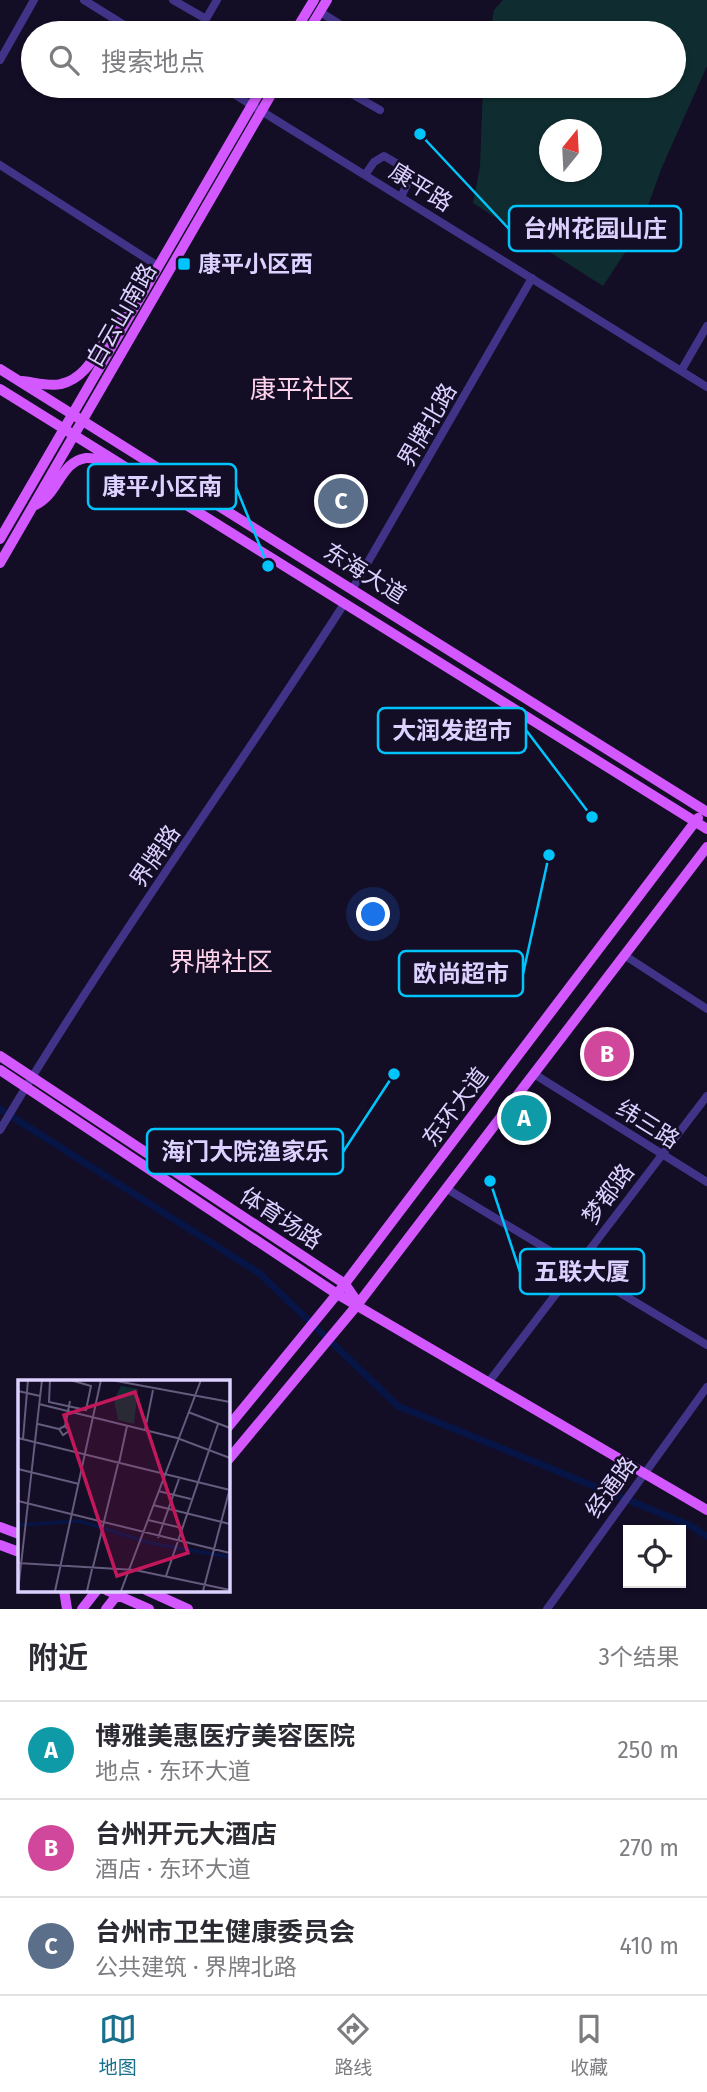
<!DOCTYPE html>
<html lang="zh">
<head>
<meta charset="utf-8">
<style>
  :root { --surface:#fff; --page:#f2f2f3; --text:#2b2b33; --muted:#7c7c81; --line:#e1e1e2; --accent:#18708d }
  body { margin:0; font-family:"Fira Sans","Noto Sans SC",sans-serif; background:var(--page); color:var(--text) }
  .controls { position:absolute; right:21px; bottom:21px; display:grid; overflow:hidden; border-radius:0px; box-shadow:0 2px 5px #0004 }
  .controls button { width:63px; height:63px; display:grid; place-items:center; padding:0; border:0; border-bottom:2px solid var(--line); background:var(--surface); color:var(--text); font:35px sans-serif }
  .compass { position:absolute; left:539px; top:119px; width:63px; height:63px; border-radius:50%; background:var(--surface); box-shadow:0 2px 5px #0004; rotate:18deg }
  .you { position:absolute; left:374px; top:915px; width:24px; height:24px; margin:-18px; border:5px solid #fff; border-radius:50%; background:#1a73e8; box-shadow:0 0 0 10px #1a73e833 }
  .badge { display:grid; place-items:center; width:46px; height:46px; border-radius:50%; background:var(--accent); color:#fff; font-size:23px; font-weight:700 }
  .pin { position:absolute; translate:-50% -50%; border:4px solid #fff; box-shadow:0 2px 7px #0006 }
  .list { margin:0; padding:0; list-style:none }
  h2 { display:flex; justify-content:space-between; align-items:center; height:91px; margin:0; padding:0 28px; font-size:30px }
  h2 small { font-size:23px; font-weight:400; color:var(--muted) }
  .list li { display:grid; grid-template-columns:46px 1fr auto; gap:21px; align-items:center; box-sizing:border-box; height:98px; padding:0 28px; border-top:2px solid var(--line) }
  .list b { display:block; font-size:26px; white-space:nowrap }
  .list p { margin:0; font-size:23px; white-space:nowrap; color:var(--muted) }
  .list em { font-size:23px; font-style:normal; color:var(--muted) }
  .icon { flex:none; width:38px; height:38px; fill:none; stroke:currentColor; stroke-width:2; stroke-linecap:round; stroke-linejoin:round }
  .map { position:relative; flex:none; width:707px; height:1609px; overflow:hidden }
  .search { position:absolute; background:var(--surface); box-shadow:0 2px 5px #0004; left:21px; right:21px; top:21px; height:77px; display:flex; align-items:center; gap:18px; box-sizing:border-box; padding:0 24px; border-radius:38px; color:var(--muted); font-size:26px }
  .sheet { height:385px; background:var(--surface) }
  nav { display:flex; justify-content:space-around; align-items:center; box-sizing:border-box; height:98px; border-top:2px solid var(--line); background:var(--surface); font-size:19px; color:var(--muted) }
  nav a { display:grid; justify-items:center; gap:4px }
  nav .on { color:var(--accent) }
  .map>svg:first-child { display:block }
</style>
</head>
<body>
<div class="map">
<svg width="707" height="1609" viewBox="0 0 707 1609">
  <rect width="100%" height="100%" fill="#140d26"/>
  <path fill="#0f2d30" fill-rule="evenodd" d="M 503,0 L 707,0 L 707,66 L 662,167 L 638,233 L 603,286 L 473,203 L 480,167 L 483,86 L 674,86 L 674,33 L 490,33 L 494,10 ZM 550,130 L 592,130 L 592,172 L 550,172 Z"/>
  <g fill="none" stroke-linecap="round" stroke-linejoin="round">
    <path stroke="#061545" stroke-width="7" d="M 0,1109 L 259,1273 L 398,1406 L 689,1525 L 707,1536"/>
    <path stroke="#413488" stroke-width="8" d="M 84,0 L 137,33
      M 173,0 L 206,19 L 217,0
      M 320,12 L 354,33
      M 0,60 L 34,0
      M 221,86 L 707,387
      M 345,86 L 343,89 L 380,110
      M 0,165 L 158,266
      M 365,175 L 374,162 L 384,156 L 408,170 L 408,182 L 401,197
      M 681,371 L 707,326
      M 353,588 L 532,278
      M 624,955 L 707,1009
      M 534,1074 L 707,1182
      M 0,1130 C 107,950 231,780 344,604
      M 447,1189 L 707,1345
      M 488,1383 L 707,1096
      M 547,1609 L 707,1387"/>
    <path stroke="#d458ff" stroke-width="10" d="M 294,33 L 314,0
      M 307,33 L 327,0
      M 0,369 L 707,812
      M 22,381 C 33,382 50,387 61,384 C 93,377 101,336 125,317
      M 0,389 L 707,829
      M 33,506 C 59,496 59,462 86,458 C 94,457 107,462 115,463
      M 0,539 L 263,86
      M 0,563 L 276,86
      M 0,1056 L 345,1284 L 358,1303
      M 0,1070 L 337,1294 L 707,1510
      M 228,1427 L 337,1294 L 698,818
      M 228,1460 L 358,1304 L 707,847
      M 0,1527 L 19,1534
      M 0,1545 L 19,1552
      M 64,1590 L 67,1609
      M 106,1590 L 149,1609
      M 146,1590 L 188,1609
      M 82,1609 L 97,1590
      M 106,1609 L 121,1590"/>
  </g>
  <rect fill="#00c5fc" stroke="#140d26" stroke-width="2.5" x="177" y="257" width="14" height="14" rx="3.5"/>
  <g text-anchor="middle" dominant-baseline="central" stroke-width="5" stroke-linejoin="round" paint-order="stroke">
    <g font-size="23" fill="#dcd1ff" stroke="#140d26">
      <text transform="translate(421 187) rotate(32)">康平路</text>
      <text transform="translate(121 315) rotate(-60)">白云山南路</text>
      <text transform="translate(427 425) rotate(-60)">界牌北路</text>
      <text transform="translate(365 573) rotate(32)">东海大道</text>
      <text transform="translate(155 856) rotate(-56)">界牌路</text>
      <text transform="translate(455 1107) rotate(-53)">东环大道</text>
      <text transform="translate(648 1124) rotate(32)">纬三路</text>
      <text transform="translate(608 1194) rotate(-53)">梦都路</text>
      <text transform="translate(281 1218) rotate(33)">体育场路</text>
      <text transform="translate(611 1487) rotate(-54)">经通路</text>
    </g>
    <g font-size="23" font-weight="bold" fill="#dcd1ff" stroke="#140d26" text-anchor="start">
      <text x="198" y="264">康平小区西</text>
    </g>
    <g font-size="26" fill="#ffd3ea" stroke="#140d26">
      <text x="302" y="389">康平社区</text>
      <text x="221" y="962">界牌社区</text>
    </g>
  </g>
  <g transform="translate(18 1380)">
    <rect width="212" height="212" fill="#140d26"/>
    <path d="M 103,6 L 120,9 L 116,44 L 100,40 L 96,20 Z" fill="#0f2d30"/>
    <path fill="none" stroke="#061545" stroke-width="3.5" d="M 0,145 L 62,141 L 132,163 L 212,177"/>
    <path fill="none" stroke="#645b7d" stroke-width="2" d="M 32,0 L 31,22 L 68,30 L 73,6 L 52,0M 93,0 L 212,22M 0,11 L 22,16M 21,24 L 159,58 L 212,78M 170,32 L 212,48M 20,44 L 41,49M 47,46 L 41,49 L 45,55 L 51,51 L 47,46 L 52,21M 127,50 L 135,10M 0,58 L 212,110M 5,59 L 10,0M 101,83 L 109,46M 0,89 L 61,104M 140,111 L 173,119M 0,121 L 212,173M 135,125 L 212,144M 130,140 L 164,148M 140,158 L 161,99M 0,183 L 117,190 L 212,210M 75,187 L 100,84M 148,196 L 200,44M 0,211 L 24,0M 37,211 L 83,0M 69,211 L 74,189M 103,211 L 183,0M 185,211 L 212,108"/>
    <path fill="#c2185b" fill-opacity="0.15" stroke="#c2185b" stroke-width="3.5" d="M 117,12 L 170,173 L 99,196 L 46,35 Z"/>
    <rect width="212" height="212" fill="none" stroke="#dcd1ff" stroke-width="3.5"/>
  </g>
  <path fill="none" stroke="#00c5fc" stroke-width="2.5" d="M420 134L509 229M268 566L236 487M592 817L526 730M549 855L523 974M394 1074L343 1152M490 1181L520 1272"/>
  <g fill="#00c5fc" stroke="#140d26" stroke-width="2.5">
    <circle cx="420" cy="134" r="7"/>
    <circle cx="268" cy="566" r="7"/>
    <circle cx="592" cy="817" r="7"/>
    <circle cx="549" cy="855" r="7"/>
    <circle cx="394" cy="1074" r="7"/>
    <circle cx="490" cy="1181" r="7"/>
  </g>
  <g fill="#140d26" stroke="#00c5fc" stroke-width="2.5">
    <rect x="509" y="206" width="172" height="45" rx="7"/>
    <rect x="88" y="464" width="148" height="45" rx="7"/>
    <rect x="378" y="708" width="148" height="45" rx="7"/>
    <rect x="399" y="951" width="124" height="45" rx="7"/>
    <rect x="147" y="1129" width="196" height="45" rx="7"/>
    <rect x="520" y="1249" width="124" height="45" rx="7"/>
  </g>
  <g font-size="24" text-anchor="middle" font-weight="bold" fill="#dcd1ff">
    <text x="595" y="237">台州花园山庄</text>
    <text x="162" y="495">康平小区南</text>
    <text x="452" y="739">大润发超市</text>
    <text x="461" y="982">欧尚超市</text>
    <text x="245" y="1160">海门大院渔家乐</text>
    <text x="582" y="1280">五联大厦</text>
  </g>
</svg>
<div class="controls">
<button><svg class="icon" aria-label="locate" viewBox="0 0 24 24"><circle cx="12" cy="12" r="6"/><path d="M12 2v4M12 18v4M2 12h4M18 12h4"/></svg></button>
</div>
<svg class="compass" viewBox="-18 -18 36 36"><path d="M0-13l5 13h-10z" fill="#e53935"/><path d="M0 13l5-13h-10z" fill="#7c7c81"/></svg>
<div class="you"></div>
<div class="pin badge" style="left:524px;top:1118px;background:#0f9aa8">A</div>
<div class="pin badge" style="left:607px;top:1054px;background:#d1479c">B</div>
<div class="pin badge" style="left:341px;top:501px;background:#5c6f8a">C</div>
<div class="search"><svg class="icon" aria-label="search" viewBox="0 0 24 24"><circle cx="10" cy="10" r="6"/><path d="M15 15l6 6"/></svg>搜索地点</div>
</div>
<section class="sheet">
<h2>附近<small>3个结果</small></h2>
<ul class="list">
<li><span class="badge" style="background:#0f9aa8">A</span><div><b>博雅美惠医疗美容医院</b><p>地点 · 东环大道</p></div><em>250 m</em></li>
<li><span class="badge" style="background:#d1479c">B</span><div><b>台州开元大酒店</b><p>酒店 · 东环大道</p></div><em>270 m</em></li>
<li><span class="badge" style="background:#5c6f8a">C</span><div><b>台州市卫生健康委员会</b><p>公共建筑 · 界牌北路</p></div><em>410 m</em></li>
</ul>
</section>
<nav>
<a class="on"><svg class="icon" aria-label="map" viewBox="0 0 24 24"><path d="M3 6l6-2 6 2 6-2v14l-6 2-6-2-6 2zM9 4v14M15 6v14"/></svg>地图</a>
<a><svg class="icon" aria-label="directions" viewBox="0 0 24 24"><path d="M12 3l9 9-9 9-9-9zM9 14v-3h6M13 9l2 2-2 2"/></svg>路线</a>
<a><svg class="icon" aria-label="saved" viewBox="0 0 24 24"><path d="M7 4h10v16l-5-4-5 4z"/></svg>收藏</a>
</nav>
</body>
</html>
